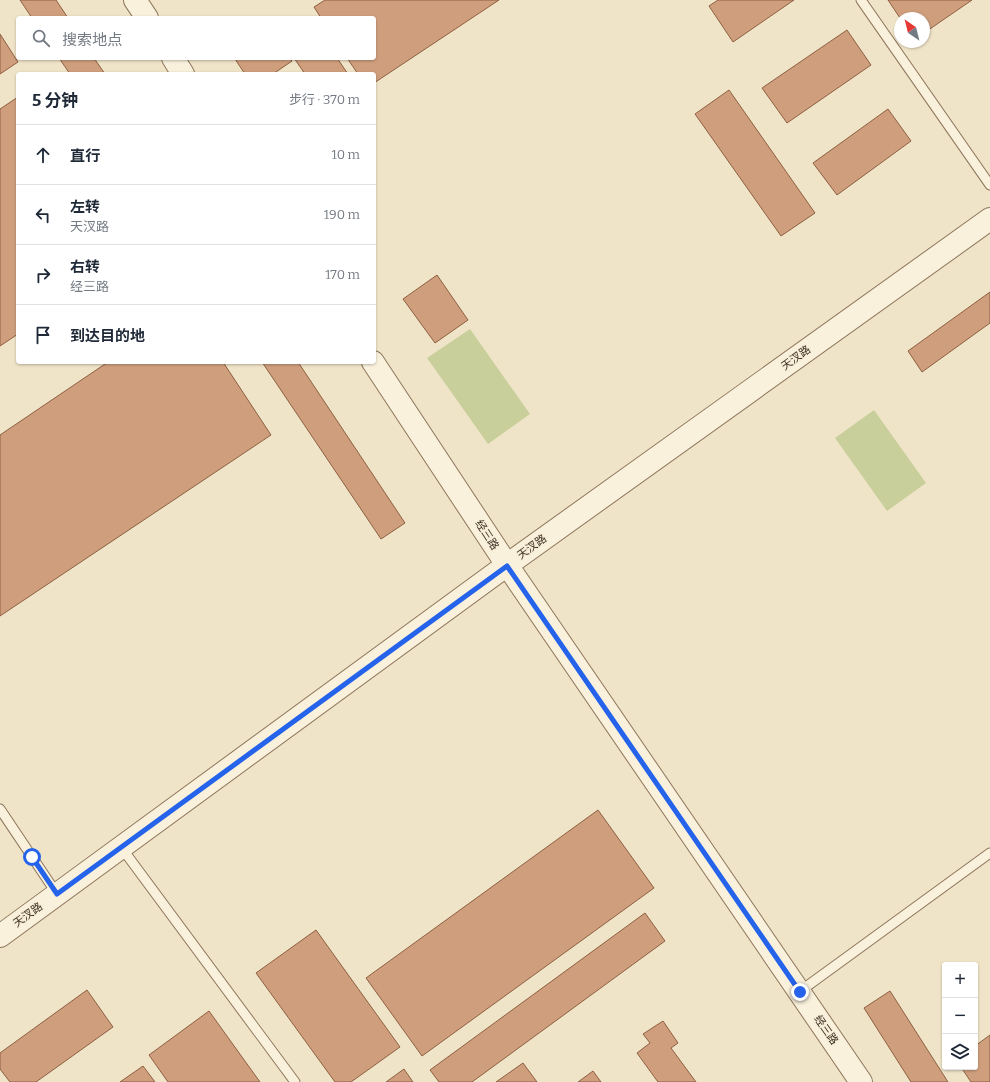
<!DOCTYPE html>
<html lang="zh">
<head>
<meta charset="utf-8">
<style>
  :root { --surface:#fff; --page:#f2f2f3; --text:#1f2937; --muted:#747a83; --line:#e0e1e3 }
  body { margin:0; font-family:Bitter,"Noto Sans SC",serif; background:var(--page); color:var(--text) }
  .controls { position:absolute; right:12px; bottom:12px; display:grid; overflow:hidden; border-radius:4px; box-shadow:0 1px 3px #0004 }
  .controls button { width:36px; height:36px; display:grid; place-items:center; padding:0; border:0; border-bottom:1px solid var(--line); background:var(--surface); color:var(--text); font:20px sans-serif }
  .compass { position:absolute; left:894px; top:12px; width:36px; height:36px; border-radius:50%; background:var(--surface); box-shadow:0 1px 3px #0004; rotate:325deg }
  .stop { position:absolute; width:12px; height:12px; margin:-9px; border:3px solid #2563eb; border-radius:50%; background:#fff }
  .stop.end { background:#2563eb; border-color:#fff; box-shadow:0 1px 4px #0008 }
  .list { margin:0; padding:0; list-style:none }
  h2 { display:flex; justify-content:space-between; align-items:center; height:52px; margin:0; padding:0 16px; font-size:17px }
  h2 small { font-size:13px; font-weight:400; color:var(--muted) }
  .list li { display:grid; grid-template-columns:26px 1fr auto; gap:12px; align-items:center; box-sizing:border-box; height:60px; padding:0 16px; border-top:1px solid var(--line) }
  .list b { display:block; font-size:15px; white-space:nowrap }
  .list p { margin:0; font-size:13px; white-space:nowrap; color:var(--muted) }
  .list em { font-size:13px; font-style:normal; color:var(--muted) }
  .icon { flex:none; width:22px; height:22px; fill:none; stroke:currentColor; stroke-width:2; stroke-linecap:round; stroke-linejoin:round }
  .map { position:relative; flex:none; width:990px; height:1082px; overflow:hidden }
  .search { position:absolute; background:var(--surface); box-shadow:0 1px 3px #0004; left:16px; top:16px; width:360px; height:44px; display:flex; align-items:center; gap:10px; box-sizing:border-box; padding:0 14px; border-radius:4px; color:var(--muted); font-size:15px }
  .panel { position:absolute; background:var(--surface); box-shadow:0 1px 3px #0004; left:16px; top:72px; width:360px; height:292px; border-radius:4px }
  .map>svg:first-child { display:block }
</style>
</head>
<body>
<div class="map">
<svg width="990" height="1082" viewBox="0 0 990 1082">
  <rect width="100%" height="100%" fill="#f0e4c8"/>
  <path fill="#c9cf9b" d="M 470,329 L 530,414 L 488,444 L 427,358 Z
    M 874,410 L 926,483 L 887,511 L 835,438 Z"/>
  <path fill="#cf9f7d" stroke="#8d5f41" d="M 20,0 L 56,0 L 68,18 L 32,18 Z
    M 325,0 L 499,0 L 374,83 L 374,74 L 358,74 L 347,58 L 374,58 L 374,18 L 321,18 L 314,7 Z
    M 718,0 L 794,0 L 733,42 L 709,6 Z
    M 888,0 L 972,0 L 924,33 L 924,18 L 900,18 Z
    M 847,30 L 871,65 L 787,123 L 762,88 Z
    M 0,34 L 18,62 L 0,74 Z
    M 59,58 L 94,58 L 105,74 L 70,74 Z
    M 237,58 L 289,58 L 292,61 L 273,74 L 245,74 L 235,59 Z
    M 294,58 L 337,58 L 348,74 L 305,74 Z
    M 729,90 L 815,213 L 781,236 L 695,114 Z
    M 18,97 L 18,334 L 0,346 L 0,109 Z
    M 888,109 L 911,141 L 837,195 L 813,163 Z
    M 437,275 L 468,320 L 435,343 L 403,299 Z
    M 990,292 L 990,323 L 922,372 L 908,351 Z
    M 108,362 L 223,362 L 271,435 L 0,616 L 0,435 Z
    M 262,362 L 298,362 L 405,523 L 381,539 Z
    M 598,810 L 654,888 L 422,1056 L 366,978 Z
    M 645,913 L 665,941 L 472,1082 L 439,1082 L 430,1070 Z
    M 316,930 L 400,1047 L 351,1082 L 335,1082 L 256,973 Z
    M 87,990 L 113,1027 L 36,1082 L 10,1082 L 0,1069 L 0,1053 Z
    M 890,991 L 948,1082 L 911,1082 L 864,1008 Z
    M 209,1011 L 260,1082 L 168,1082 L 149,1055 Z
    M 663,1021 L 678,1043 L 671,1048 L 696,1082 L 658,1082 L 637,1053 L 650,1043 L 643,1034 Z
    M 990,1035 L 990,1082 L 971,1082 L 961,1067 L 975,1067 L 975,1046 Z
    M 523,1063 L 537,1082 L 496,1082 Z
    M 143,1066 L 155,1082 L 120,1082 Z
    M 404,1069 L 413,1082 L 386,1082 Z
    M 593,1071 L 601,1082 L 578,1082 Z"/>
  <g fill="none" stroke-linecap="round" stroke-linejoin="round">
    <g stroke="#8d765c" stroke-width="11">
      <path id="service" d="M 861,0 L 990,185
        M 0,809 L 57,894
        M 121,847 L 295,1082
        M 799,992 L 990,853"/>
    </g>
    <g stroke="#8d765c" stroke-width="24">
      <path id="tertiary" d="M 135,0 L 147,18
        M 173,58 L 183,74
        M 373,362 L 507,565 L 861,1082
        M 0,936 L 507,565 L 990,219"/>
    </g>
    <use href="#service" stroke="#faf1dc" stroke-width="9"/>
    <use href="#tertiary" stroke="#faf1dc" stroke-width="22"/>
  </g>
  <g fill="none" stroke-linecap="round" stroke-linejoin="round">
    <path stroke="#2563eb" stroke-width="5" d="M 32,857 L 57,894 L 507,566 L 800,992"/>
  </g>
  <g text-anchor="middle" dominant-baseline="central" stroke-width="3" stroke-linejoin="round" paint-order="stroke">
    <g font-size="11" fill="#3d2e20" stroke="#f7eed8">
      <text transform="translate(796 358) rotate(-36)">天汊路</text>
      <text transform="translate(487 535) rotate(57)">经三路</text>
      <text transform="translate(532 547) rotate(-36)">天汊路</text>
      <text transform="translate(28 915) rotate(-36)">天汊路</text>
      <text transform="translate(826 1030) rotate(55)">经三路</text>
    </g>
  </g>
</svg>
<div class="controls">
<button>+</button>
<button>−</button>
<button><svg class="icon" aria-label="layers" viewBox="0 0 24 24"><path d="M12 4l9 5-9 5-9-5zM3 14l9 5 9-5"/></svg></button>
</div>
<svg class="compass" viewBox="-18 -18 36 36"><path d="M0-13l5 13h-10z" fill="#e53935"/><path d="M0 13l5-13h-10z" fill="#747a83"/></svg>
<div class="stop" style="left:32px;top:857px"></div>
<div class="stop end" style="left:800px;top:992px"></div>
<div class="search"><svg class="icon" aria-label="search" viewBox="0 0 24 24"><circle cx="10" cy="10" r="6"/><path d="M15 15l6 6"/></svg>搜索地点</div>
<section class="panel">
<h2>5 分钟<small>步行 · 370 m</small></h2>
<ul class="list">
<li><svg class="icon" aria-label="ahead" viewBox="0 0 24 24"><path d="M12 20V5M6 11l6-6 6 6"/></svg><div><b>直行</b></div><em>10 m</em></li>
<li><svg class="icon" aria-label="left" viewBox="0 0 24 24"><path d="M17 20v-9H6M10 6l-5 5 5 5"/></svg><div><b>左转</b><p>天汊路</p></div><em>190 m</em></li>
<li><svg class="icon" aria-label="right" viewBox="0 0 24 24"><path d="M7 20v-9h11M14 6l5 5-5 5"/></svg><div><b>右转</b><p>经三路</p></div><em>170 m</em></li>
<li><svg class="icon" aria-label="arrive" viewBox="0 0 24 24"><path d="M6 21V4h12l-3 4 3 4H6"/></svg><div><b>到达目的地</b></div></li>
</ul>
</section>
</div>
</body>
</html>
